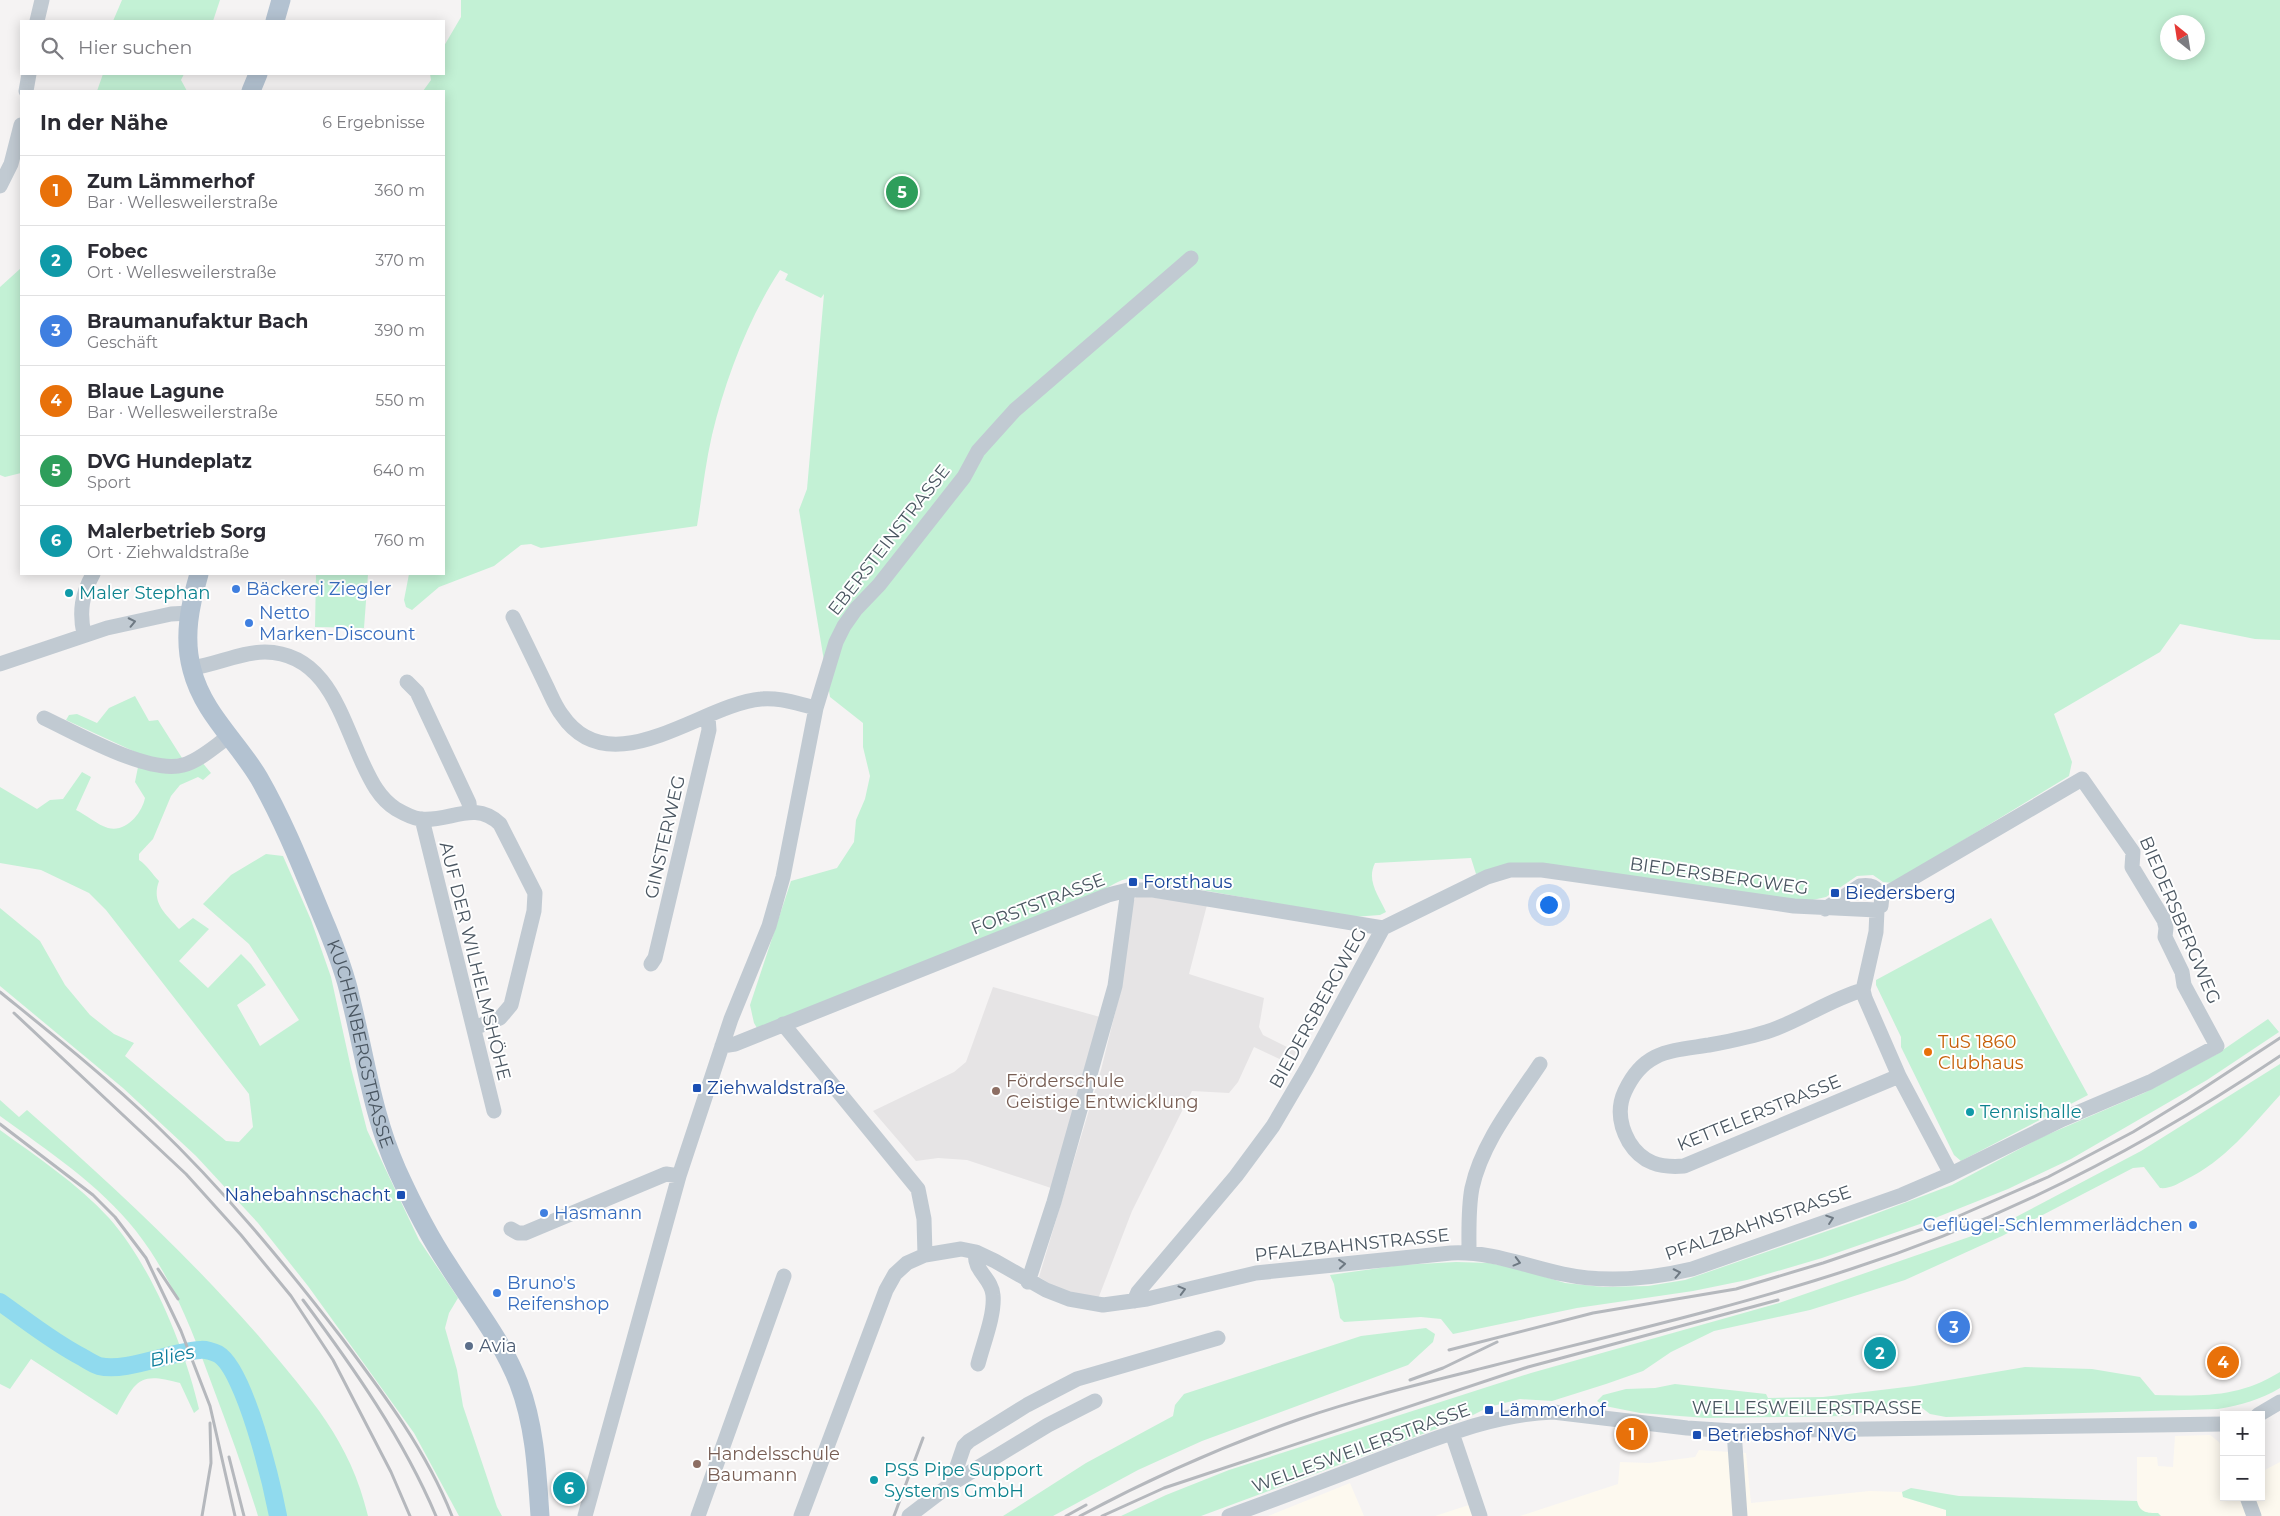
<!DOCTYPE html>
<html lang="de">
<head>
<meta charset="utf-8">
<style>
  :root { --surface:#fff; --page:#f2f2f3; --text:#2b2b33; --muted:#7c7c81; --line:#e1e1e2; --accent:#1a73e8 }
  body { margin:0; font-family:Montserrat,sans-serif; background:var(--page); color:var(--text) }
  .controls { position:absolute; right:15px; bottom:15px; display:grid; overflow:hidden; border-radius:0px; box-shadow:0 2px 12px #0003 }
  .controls button { width:45px; height:45px; display:grid; place-items:center; padding:0; border:0; border-bottom:1px solid var(--line); background:var(--surface); color:var(--text); font:25px sans-serif }
  .compass { position:absolute; left:2160px; top:15px; width:45px; height:45px; border-radius:50%; background:var(--surface); box-shadow:0 2px 12px #0003; rotate:330deg }
  .you { position:absolute; left:1548px; top:904px; width:18px; height:18px; margin:-12px; border:4px solid #fff; border-radius:50%; background:#1a73e8; box-shadow:0 0 0 8px #1a73e833 }
  .badge { display:grid; place-items:center; width:32px; height:32px; border-radius:50%; background:var(--accent); color:#fff; font-size:16px; font-weight:700 }
  .pin { position:absolute; translate:-50% -50%; border:2px solid #fff; box-shadow:0 1px 5px #0006 }
  .list { margin:0; padding:0; list-style:none }
  h2 { display:flex; justify-content:space-between; align-items:center; height:65px; margin:0; padding:0 20px; font-size:21px }
  h2 small { font-size:16px; font-weight:400; color:var(--muted) }
  .list li { display:grid; grid-template-columns:32px 1fr auto; gap:15px; align-items:center; box-sizing:border-box; height:70px; padding:0 20px; border-top:1px solid var(--line) }
  .list b { display:block; font-size:19px; white-space:nowrap }
  .list p { margin:0; font-size:16px; white-space:nowrap; color:var(--muted) }
  .list em { font-size:16px; font-style:normal; color:var(--muted) }
  .icon { flex:none; width:28px; height:28px; fill:none; stroke:currentColor; stroke-width:2; stroke-linecap:round; stroke-linejoin:round }
  .map { position:relative; flex:none; width:2280px; height:1516px; overflow:hidden }
  .search { position:absolute; background:var(--surface); box-shadow:0 2px 12px #0003; left:20px; top:20px; width:425px; height:55px; display:flex; align-items:center; gap:12px; box-sizing:border-box; padding:0 18px; border-radius:0px; color:var(--muted); font-size:19px }
  .panel { position:absolute; background:var(--surface); box-shadow:0 2px 12px #0003; left:20px; top:90px; width:425px; height:485px; border-radius:0px }
  .map>svg:first-child { display:block }
</style>
</head>
<body>
<div class="map">
<svg width="2280" height="1516" viewBox="0 0 2280 1516">
  <rect width="100%" height="100%" fill="#f5f3f3"/>
  <path fill="#fdf9ef" d="M 2210,1435 L 2219,1442 L 2224,1454 L 2224,1497 L 2261,1497 L 2261,1472 L 2280,1462 L 2280,1516 L 2161,1516 L 2158,1513 L 2146,1513 L 2139,1509 L 2137,1501 L 2137,1457 L 2157,1457 L 2158,1466 L 2173,1467 L 2175,1436 Z
    M 1699,1450 L 1746,1453 L 1751,1503 L 1870,1491 L 1902,1492 L 1903,1497 L 1946,1510 L 1946,1516 L 1520,1516 L 1618,1484 L 1620,1462 L 1649,1463 L 1695,1457 Z
    M 1350,1483 L 1364,1516 L 1268,1516 Z
    M 1472,1504 L 1476,1516 L 1435,1516 Z"/>
  <path fill="#e6e4e5" d="M 1137,895 L 1207,905 L 1189,974 L 1264,998 L 1259,1027 L 1263,1035 L 1299,1053 L 1292,1065 L 1254,1047 L 1238,1082 L 1229,1093 L 1192,1091 L 1132,1211 L 1098,1299 L 1065,1293 L 1039,1277 L 1101,1070 L 1120,993 L 1133,902 Z
    M 993,987 L 1100,1017 L 1051,1188 L 967,1160 L 938,1158 L 916,1161 L 873,1111 L 954,1072 L 966,1062 Z"/>
  <path fill="#c3f1d5" fill-rule="evenodd" d="M 122,0 L 220,0 L 213,21 L 113,21 Z
    M 461,0 L 2280,0 L 2280,640 L 2255,639 L 2180,624 L 2160,652 L 2054,714 L 2072,762 L 2069,776 L 1893,883 L 1883,882 L 1873,875 L 1857,876 L 1826,897 L 1808,901 L 1511,864 L 1476,874 L 1471,858 L 1375,863 C 1366,881 1379,896 1386,912 L 1380,915 L 1353,917 L 1146,880 C 1127,874 1118,882 1101,891 L 757,1028 L 754,1023 L 750,1005 L 791,881 L 837,868 L 854,842 L 856,820 L 865,799 L 870,776 L 863,747 L 863,723 L 830,697 L 799,510 L 807,489 L 824,294 L 821,298 L 785,280 L 788,274 L 780,270 C 749,317 725,380 712,435 C 705,465 702,496 697,526 L 541,548 L 531,544 L 521,545 L 494,566 L 439,587 L 412,610 L 406,607 L 404,600 L 409,574 L 444,574 L 444,91 L 423,91 L 431,80 L 430,74 L 444,74 L 444,46 L 461,17 ZM 2168,22 L 2198,22 L 2198,52 L 2168,52 Z
    M 103,74 L 184,74 L 181,80 L 187,91 L 97,91 Z
    M 21,268 L 21,473 L 5,477 L 0,475 L 0,287 Z
    M 316,574 L 368,574 L 364,628 L 315,627 Z
    M 135,696 L 149,721 L 158,720 L 182,758 L 157,762 L 66,720 L 69,715 L 77,714 L 97,723 L 109,708 Z
    M 201,761 L 211,773 L 203,780 L 198,777 L 180,785 L 171,796 L 153,839 L 139,854 L 139,860 C 147,865 152,874 159,881 C 151,903 165,913 179,929 L 193,918 L 209,929 L 179,961 L 208,988 L 241,954 L 251,964 L 266,985 L 237,1005 L 260,1046 L 299,1020 L 249,944 L 203,904 L 231,875 L 266,854 L 283,856 L 311,920 L 331,977 L 351,1068 L 367,1130 L 419,1240 L 458,1298 L 449,1313 L 445,1328 L 457,1370 L 463,1406 L 497,1507 L 502,1516 L 459,1516 L 414,1433 L 308,1286 L 258,1223 L 196,1156 L 123,1088 L 0,986 L 0,908 L 40,941 L 65,985 L 90,1015 L 114,1034 L 134,1043 L 125,1056 L 226,1141 L 239,1142 L 253,1127 L 249,1094 L 106,910 L 89,893 L 41,870 L 0,863 L 0,787 L 37,809 L 50,800 L 63,799 L 82,772 L 91,777 L 76,810 C 86,815 98,825 108,828 C 126,833 142,813 145,798 L 135,782 L 138,767 Z
    M 1991,918 L 2088,1095 L 1961,1161 L 1954,1155 L 1901,1047 L 1901,1037 L 1876,985 L 1876,980 Z
    M 2268,1019 L 2279,1032 L 2207,1080 L 2071,1159 L 2008,1189 L 1920,1224 L 1822,1258 L 1747,1280 L 1693,1291 L 1577,1308 L 1453,1334 L 1441,1319 L 1421,1317 L 1344,1322 L 1340,1318 L 1334,1284 L 1330,1275 L 1401,1265 L 1456,1262 L 1489,1263 L 1519,1269 L 1565,1283 L 1603,1287 L 1648,1286 L 1685,1280 L 1859,1220 L 1952,1185 L 2042,1137 L 2144,1093 L 2217,1054 Z
    M 2280,1064 L 2280,1095 C 2251,1127 2225,1161 2185,1180 C 2177,1184 2170,1189 2160,1188 L 2144,1167 L 2133,1168 L 2002,1236 L 1905,1280 L 1810,1310 L 1714,1331 L 1671,1352 L 1643,1371 L 1606,1384 L 1552,1401 L 1520,1399 L 1489,1407 L 1471,1416 L 1201,1516 L 1121,1516 L 1166,1495 L 1229,1470 L 1531,1373 L 1779,1303 L 1995,1228 L 2141,1151 Z
    M 0,1100 L 19,1117 L 27,1110 C 110,1183 190,1257 262,1340 C 310,1398 350,1440 368,1516 L 258,1516 C 245,1474 230,1432 214,1390 C 194,1335 173,1278 136,1231 C 99,1184 48,1151 0,1116 Z
    M 0,1130 C 37,1157 78,1184 109,1218 C 151,1265 185,1348 199,1409 L 194,1413 L 180,1383 C 138,1371 136,1381 117,1415 L 31,1359 L 10,1389 L 0,1384 Z
    M 1426,1328 L 1435,1334 L 1433,1342 L 1408,1365 L 1202,1441 L 1138,1470 L 1053,1516 L 1003,1516 L 1086,1463 L 1173,1416 L 1175,1405 L 1184,1394 L 1361,1336 Z
    M 2025,1367 L 2092,1369 L 2140,1377 L 2155,1395 C 2202,1396 2238,1398 2280,1372 L 2280,1388 C 2260,1400 2241,1405 2218,1409 L 1946,1417 L 1930,1414 L 1917,1404 L 1877,1409 L 1848,1416 L 1706,1418 L 1640,1413 L 1605,1406 L 1597,1401 L 1603,1395 L 1626,1389 L 1655,1388 L 1675,1384 L 1766,1394 L 1768,1398 L 1823,1397 L 1914,1386 Z
    M 1911,1488 L 1959,1496 L 2137,1501 C 2140,1513 2147,1513 2158,1513 L 2161,1516 L 1946,1516 L 1946,1510 L 1903,1497 L 1902,1492 Z"/>
  <g fill="none" stroke-linecap="round" stroke-linejoin="round">
    <path stroke="#90daee" stroke-width="18" d="M 0,1302 C 27,1321 53,1342 82,1357 C 87,1360 93,1364 99,1366 C 126,1373 171,1351 200,1350 C 205,1349 214,1352 218,1354 C 245,1369 272,1485 278,1516"/>
    <path stroke="#c1cad2" stroke-width="15" d="M 37,21 L 42,0
      M 26,91 L 29,74
      M 0,186 L 11,164 L 21,125
      M 513,617 C 524,639 535,662 546,685 C 551,695 555,706 562,715 C 611,787 702,704 761,699 C 779,697 798,704 816,708
      M 84,634 C 79,612 82,594 93,574
      M 0,664 L 107,628 L 171,614 L 189,613
      M 191,668 C 216,665 240,652 265,652 C 327,653 341,717 363,764 C 371,781 379,798 396,809 C 403,813 412,818 420,819 C 449,823 474,799 500,824 L 535,893 L 534,911 L 511,1005 L 500,1018 L 474,1028
      M 407,682 L 417,692 L 469,803 L 470,812
      M 44,718 C 76,733 149,775 183,765 C 199,761 215,746 228,737
      M 422,819 L 494,1111
      M 1825,909 L 1860,886 C 1871,884 1876,887 1882,896 L 1881,906
      M 1877,910 L 1876,932 L 1863,990 L 1865,998 L 1899,1076 L 1951,1174
      M 651,964 L 655,958 L 709,730 L 708,717
      M 1863,990 C 1831,999 1803,1019 1772,1030 C 1752,1037 1731,1041 1709,1045 C 1671,1051 1644,1050 1625,1091 C 1617,1108 1620,1126 1629,1142 C 1642,1163 1660,1168 1684,1166 L 1899,1076
      M 783,1024 L 918,1189 L 924,1219 L 925,1255
      M 722,1046 L 735,1044 L 1108,895 L 1128,890 L 1153,890 L 1383,928
      M 511,1229 L 518,1233 L 525,1233 L 666,1174 L 679,1176
      M 976,1252 C 972,1270 992,1278 993,1295 C 995,1315 983,1344 978,1364
      M 1469,1252 C 1469,1231 1468,1209 1472,1188 C 1482,1142 1515,1102 1540,1064
      M 1028,1282 L 1054,1202 L 1115,986 L 1128,890
      M 1134,1301 L 1138,1292 L 1236,1176 L 1273,1126 L 1307,1068 L 1383,928 L 1487,877 L 1510,870 L 1542,870 L 1794,906 L 1877,910
      M 2258,1415 L 2280,1402
      M 1734,1431 L 1740,1516
      M 1452,1433 L 1480,1516
      M 951,1484 L 964,1446 L 969,1441 L 1027,1405 L 1077,1379 L 1218,1338
      M 2247,1497 L 2254,1516
      M 585,1516 L 679,1176 L 731,1019 L 769,926 L 783,877 L 816,708 L 836,642 L 844,626 L 856,609 L 879,585 L 964,477 L 978,451 L 1015,410 L 1191,258
      M 698,1516 L 784,1276
      M 801,1516 L 886,1290 L 895,1274 L 907,1263 L 925,1255 L 961,1249 L 976,1252 L 995,1261 L 1046,1290 L 1069,1299 L 1103,1305 L 1147,1299 L 1256,1273 L 1451,1253 C 1491,1251 1525,1266 1563,1274 C 1605,1283 1650,1279 1692,1269 L 1902,1195 L 1951,1174 L 2063,1119 L 2150,1082 L 2217,1046 L 2184,985 L 2182,972 L 2165,937 L 2166,928 L 2164,920 L 2132,867 L 2133,852 L 2082,779 L 1882,896
      M 909,1516 L 951,1484 L 1048,1425 L 1095,1401
      M 1229,1516 C 1285,1496 1341,1474 1396,1453 C 1448,1434 1498,1414 1553,1412 L 1687,1428 L 1734,1431 L 2224,1424"/>
    <g stroke="#b3c2d1" stroke-width="19">
      <path d="M 275,21 L 281,0"/>
      <path d="M 251,91 L 258,74"/>
      <path id="s1" d="M 199,574 C 190,605 183,637 192,670 C 203,713 237,741 259,778 C 286,825 306,878 327,928 C 336,950 345,973 350,996 C 365,1055 372,1114 397,1170 C 412,1203 428,1235 448,1265 C 473,1305 502,1340 519,1384 C 535,1426 537,1472 540,1516"/>
    </g>
    <path stroke="#b5b8bd" stroke-width="3" d="M 0,992 C 53,1035 106,1077 155,1124 C 223,1189 283,1262 341,1337 C 383,1393 426,1450 452,1516
      M 14,1013 L 186,1174 L 241,1235 L 291,1296 L 333,1360 L 391,1472 L 410,1516
      M 0,1124 L 93,1195 L 115,1217 L 146,1258 L 181,1331 L 210,1406 L 235,1516
      M 158,1269 L 178,1299
      M 303,1300 C 353,1367 403,1438 436,1516
      M 1449,1350 L 1593,1313 L 1736,1289 L 1823,1263 L 1952,1219 L 2048,1177 L 2133,1132 L 2187,1099 L 2280,1038
      M 1410,1380 L 1443,1368 L 1497,1342
      M 229,1457 L 244,1516
      M 202,1516 L 211,1463 L 210,1423
      M 894,1516 L 923,1438
      M 1066,1516 L 1086,1505
      M 1080,1516 C 1151,1478 1223,1446 1300,1419 C 1355,1400 1412,1386 1468,1372 C 1596,1339 1726,1310 1851,1269 C 2005,1220 2146,1146 2280,1056
      M 1102,1516 L 1164,1488 L 1528,1367 L 1778,1300"/>
  </g>
  <defs><path id="oneway-chevron" d="M-2-3.5L2.5 0L-2 3.5" fill="none" stroke-width="1.6" stroke-linecap="round" stroke-linejoin="round" transform="scale(1.25)"/></defs>
  <g stroke="#6e7983">
    <use href="#oneway-chevron" transform="translate(132 622) rotate(-12)"/>
    <use href="#oneway-chevron" transform="translate(1830 1219) rotate(-19)"/>
    <use href="#oneway-chevron" transform="translate(1517 1262) rotate(15)"/>
    <use href="#oneway-chevron" transform="translate(1342 1264) rotate(-5)"/>
    <use href="#oneway-chevron" transform="translate(1677 1273) rotate(-12)"/>
    <use href="#oneway-chevron" transform="translate(1182 1290) rotate(-15)"/>
  </g>
  <g fill="#3f7fe0" stroke="#fff" stroke-width="2">
    <circle cx="236" cy="589" r="5"/>
    <circle cx="249" cy="623" r="5"/>
    <circle cx="544" cy="1213" r="5"/>
    <circle cx="2193" cy="1225" r="5"/>
    <circle cx="497" cy="1293" r="5"/>
  </g>
  <g fill="#0f9aa8" stroke="#fff" stroke-width="2">
    <circle cx="69" cy="593" r="5"/>
    <circle cx="1970" cy="1112" r="5"/>
    <circle cx="874" cy="1480" r="5"/>
  </g>
  <g fill="#1a4fb4" stroke="#fff" stroke-width="2">
    <rect x="1128" y="877" width="10" height="10" rx="2.5"/>
    <rect x="1830" y="888" width="10" height="10" rx="2.5"/>
    <rect x="692" y="1083" width="10" height="10" rx="2.5"/>
    <rect x="396" y="1190" width="10" height="10" rx="2.5"/>
    <rect x="1484" y="1405" width="10" height="10" rx="2.5"/>
    <rect x="1692" y="1430" width="10" height="10" rx="2.5"/>
  </g>
  <circle fill="#e8710a" stroke="#fff" stroke-width="2" cx="1928" cy="1052" r="5"/>
  <g fill="#8d6e63" stroke="#fff" stroke-width="2">
    <circle cx="996" cy="1091" r="5"/>
    <circle cx="697" cy="1464" r="5"/>
  </g>
  <circle fill="#5c6f8a" stroke="#fff" stroke-width="2" cx="469" cy="1346" r="5"/>
  <g text-anchor="middle" dominant-baseline="central" stroke-width="4" stroke-linejoin="round" paint-order="stroke">
    <g font-size="18" fill="#4a5661" stroke="#fff">
      <text transform="translate(889 540) rotate(-52)">EBERSTEINSTRASSE</text>
      <text transform="translate(665 837) rotate(-77)">GINSTERWEG</text>
      <text transform="translate(1719 876) rotate(8)">BIEDERSBERGWEG</text>
      <text transform="translate(1038 904) rotate(-21)">FORSTSTRASSE</text>
      <text transform="translate(2180 920) rotate(67)">BIEDERSBERGWEG</text>
      <text transform="translate(475 961) rotate(76)">AUF DER WILHELMSHÖHE</text>
      <text transform="translate(1318 1008) rotate(-61)">BIEDERSBERGWEG</text>
      <text stroke="none"><textPath href="#s1" startOffset="511">KUCHENBERGSTRASSE</textPath></text>
      <text transform="translate(1759 1113) rotate(-22)">KETTELERSTRASSE</text>
      <text transform="translate(1758 1223) rotate(-19)">PFALZBAHNSTRASSE</text>
      <text transform="translate(1352 1245) rotate(-6)">PFALZBAHNSTRASSE</text>
      <text x="1807" y="1408">WELLESWEILERSTRASSE</text>
      <text transform="translate(1361 1448) rotate(-20)">WELLESWEILERSTRASSE</text>
    </g>
    <g font-size="18" fill="#366cbe" stroke="#fff" text-anchor="start">
      <text x="246" y="589">Bäckerei Ziegler</text>
      <text x="259" y="613">Netto<tspan x="259" dy="21">Marken-Discount</tspan></text>
      <text x="554" y="1213">Hasmann</text>
      <text x="2183" y="1225" text-anchor="end">Geflügel-Schlemmerlädchen</text>
      <text x="507" y="1283">Bruno's<tspan x="507" dy="21">Reifenshop</tspan></text>
    </g>
    <g font-size="18" fill="#0d838f" stroke="#fff" text-anchor="start">
      <text x="79" y="593">Maler Stephan</text>
      <text x="1980" y="1112">Tennishalle</text>
      <text x="884" y="1470">PSS Pipe Support<tspan x="884" dy="21">Systems GmbH</tspan></text>
    </g>
    <g font-size="18" fill="#164399" stroke="#fff" text-anchor="start">
      <text x="1143" y="882">Forsthaus</text>
      <text x="1845" y="893">Biedersberg</text>
      <text x="707" y="1088">Ziehwaldstraße</text>
      <text x="391" y="1195" text-anchor="end">Nahebahnschacht</text>
      <text x="1499" y="1410">Lämmerhof</text>
      <text x="1707" y="1435">Betriebshof NVG</text>
    </g>
    <g font-size="18" fill="#c56008" stroke="#fff" text-anchor="start">
      <text x="1938" y="1042">TuS 1860<tspan x="1938" dy="21">Clubhaus</tspan></text>
    </g>
    <g font-size="18" fill="#785e54" stroke="#fff" text-anchor="start">
      <text x="1006" y="1081">Förderschule<tspan x="1006" dy="21">Geistige Entwicklung</tspan></text>
      <text x="707" y="1454">Handelsschule<tspan x="707" dy="21">Baumann</tspan></text>
    </g>
    <g font-size="18" fill="#4e5e75" stroke="#fff" text-anchor="start">
      <text x="479" y="1346">Avia</text>
    </g>
    <g font-size="19" font-style="italic" fill="#0c7c9b" stroke="#fff">
      <text transform="translate(172 1356) rotate(-12)">Blies</text>
    </g>
  </g>
</svg>
<div class="controls">
<button>+</button>
<button>−</button>
</div>
<svg class="compass" viewBox="-18 -18 36 36"><path d="M0-13l5 13h-10z" fill="#e53935"/><path d="M0 13l5-13h-10z" fill="#7c7c81"/></svg>
<div class="you"></div>
<div class="pin badge" style="left:1632px;top:1434px;background:#e8710a">1</div>
<div class="pin badge" style="left:1880px;top:1353px;background:#0f9aa8">2</div>
<div class="pin badge" style="left:1954px;top:1327px;background:#3f7fe0">3</div>
<div class="pin badge" style="left:2223px;top:1362px;background:#e8710a">4</div>
<div class="pin badge" style="left:902px;top:192px;background:#2e9e5b">5</div>
<div class="pin badge" style="left:569px;top:1488px;background:#0f9aa8">6</div>
<div class="search"><svg class="icon" aria-label="search" viewBox="0 0 24 24"><circle cx="10" cy="10" r="6"/><path d="M15 15l6 6"/></svg>Hier suchen</div>
<section class="panel">
<h2>In der Nähe<small>6 Ergebnisse</small></h2>
<ul class="list">
<li><span class="badge" style="background:#e8710a">1</span><div><b>Zum Lämmerhof</b><p>Bar · Wellesweilerstraße</p></div><em>360 m</em></li>
<li><span class="badge" style="background:#0f9aa8">2</span><div><b>Fobec</b><p>Ort · Wellesweilerstraße</p></div><em>370 m</em></li>
<li><span class="badge" style="background:#3f7fe0">3</span><div><b>Braumanufaktur Bach</b><p>Geschäft</p></div><em>390 m</em></li>
<li><span class="badge" style="background:#e8710a">4</span><div><b>Blaue Lagune</b><p>Bar · Wellesweilerstraße</p></div><em>550 m</em></li>
<li><span class="badge" style="background:#2e9e5b">5</span><div><b>DVG Hundeplatz</b><p>Sport</p></div><em>640 m</em></li>
<li><span class="badge" style="background:#0f9aa8">6</span><div><b>Malerbetrieb Sorg</b><p>Ort · Ziehwaldstraße</p></div><em>760 m</em></li>
</ul>
</section>
</div>
</body>
</html>
